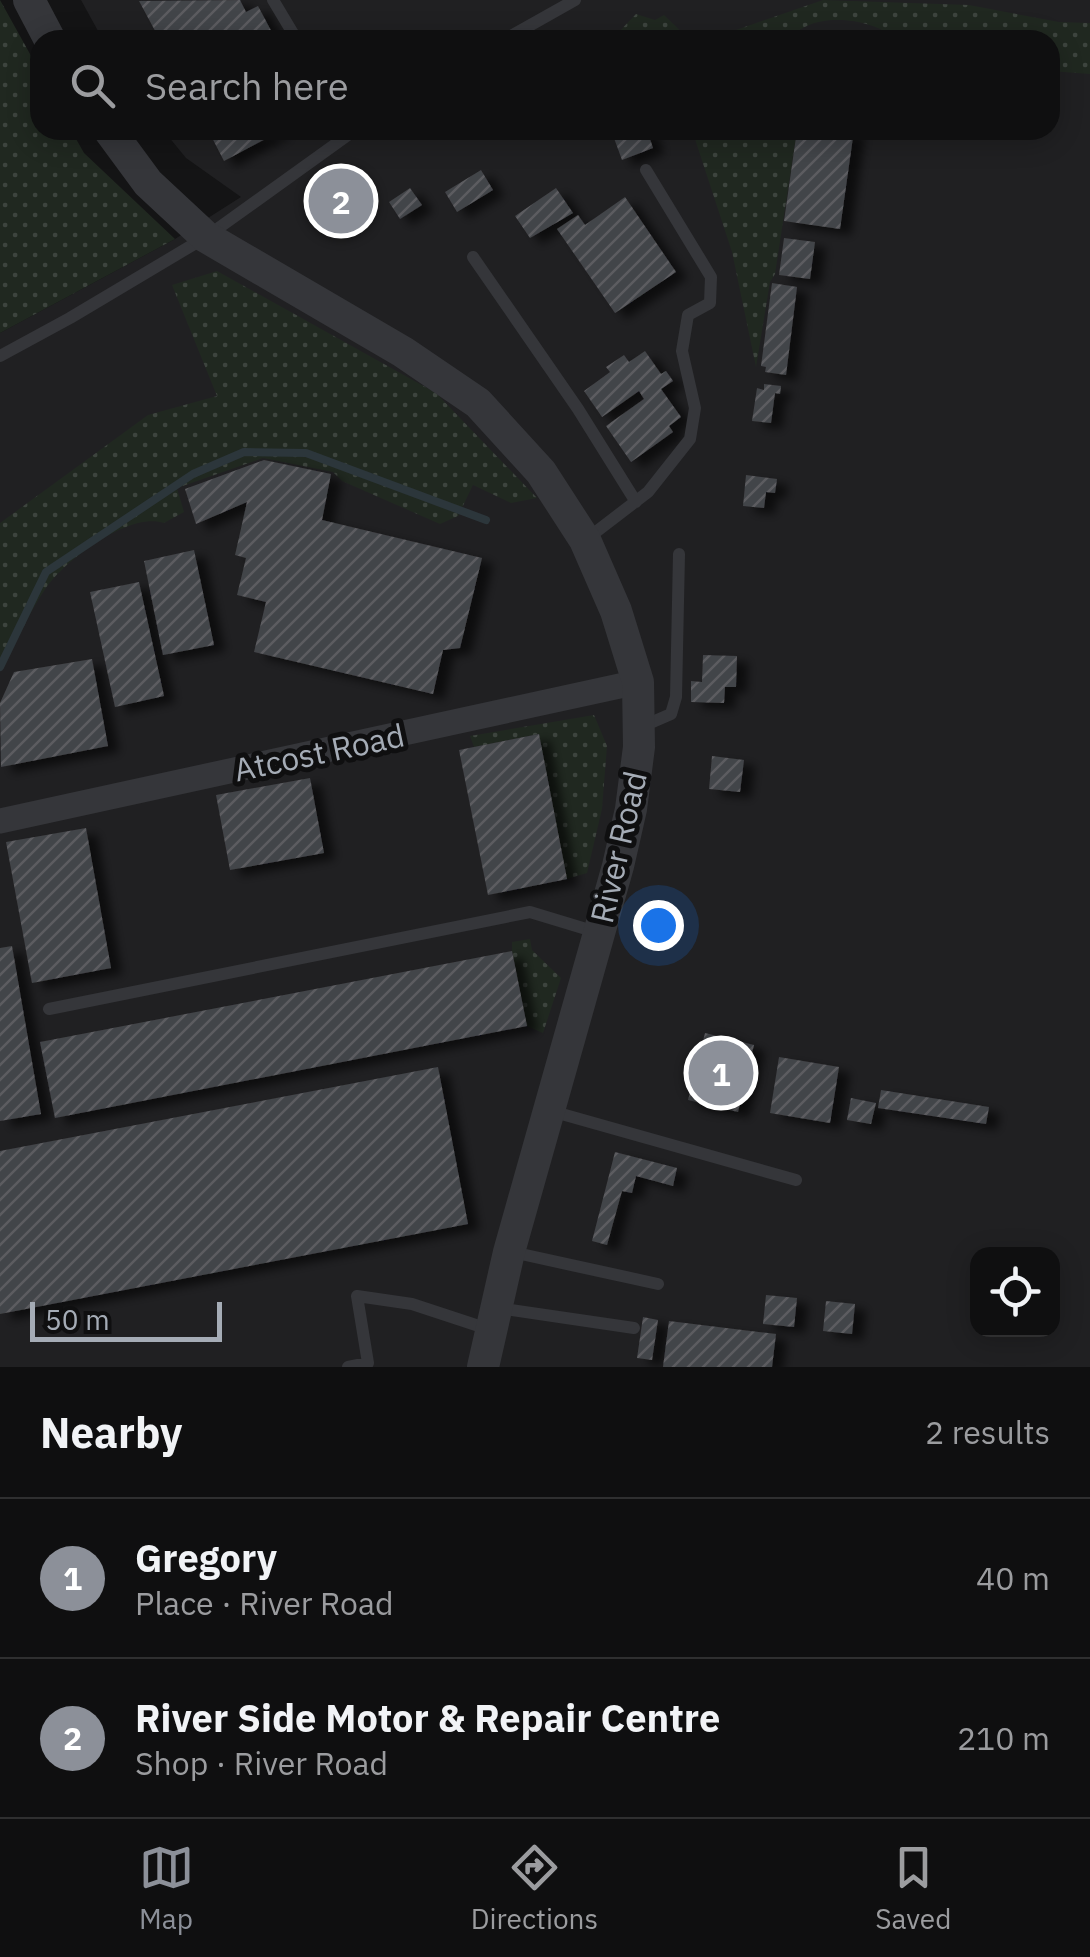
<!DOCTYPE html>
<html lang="en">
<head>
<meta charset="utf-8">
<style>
  :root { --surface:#0f0f10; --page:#1d1d1e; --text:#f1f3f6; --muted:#9b9c9f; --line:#2f2f30; --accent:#8c9099 }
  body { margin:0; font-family:"IBM Plex Sans",sans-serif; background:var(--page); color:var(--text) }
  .controls { position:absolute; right:30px; bottom:30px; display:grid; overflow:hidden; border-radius:20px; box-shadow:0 5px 25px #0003 }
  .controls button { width:90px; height:90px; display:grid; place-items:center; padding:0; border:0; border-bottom:2px solid var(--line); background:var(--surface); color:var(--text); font:50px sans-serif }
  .scale { position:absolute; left:30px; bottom:25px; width:192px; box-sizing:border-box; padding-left:10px; border:5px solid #a5acb6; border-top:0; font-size:28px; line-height:35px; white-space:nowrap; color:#a5acb6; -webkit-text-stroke:8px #0f0f10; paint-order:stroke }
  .you { position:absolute; left:658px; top:925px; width:35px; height:35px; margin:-25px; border:8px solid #fff; border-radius:50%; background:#1a73e8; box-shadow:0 0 0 15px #1a73e833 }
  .badge { display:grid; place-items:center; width:65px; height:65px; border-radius:50%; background:var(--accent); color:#fff; font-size:32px; font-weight:700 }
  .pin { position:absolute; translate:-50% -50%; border:5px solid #fff; box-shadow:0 2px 10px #0006 }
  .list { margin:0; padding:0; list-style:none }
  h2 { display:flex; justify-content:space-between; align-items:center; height:130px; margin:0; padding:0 40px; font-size:42px }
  h2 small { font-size:32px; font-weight:400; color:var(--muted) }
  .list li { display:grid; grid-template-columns:65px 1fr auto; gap:30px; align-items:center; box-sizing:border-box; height:160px; padding:0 40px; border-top:2px solid var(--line) }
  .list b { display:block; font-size:38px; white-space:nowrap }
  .list p { margin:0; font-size:32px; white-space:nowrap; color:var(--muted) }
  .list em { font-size:32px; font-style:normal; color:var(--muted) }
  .icon { flex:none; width:55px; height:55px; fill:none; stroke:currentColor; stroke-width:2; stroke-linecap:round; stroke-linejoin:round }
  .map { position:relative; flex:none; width:1090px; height:1367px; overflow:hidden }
  .search { position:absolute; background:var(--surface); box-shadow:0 5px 25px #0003; left:30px; right:30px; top:30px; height:110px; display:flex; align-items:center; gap:25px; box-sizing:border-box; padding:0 35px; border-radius:30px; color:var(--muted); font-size:38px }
  .sheet { height:450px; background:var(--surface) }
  nav { display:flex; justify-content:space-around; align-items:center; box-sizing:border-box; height:140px; border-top:2px solid var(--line); background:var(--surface); font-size:28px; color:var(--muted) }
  nav a { display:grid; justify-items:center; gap:5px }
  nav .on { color:var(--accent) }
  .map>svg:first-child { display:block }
</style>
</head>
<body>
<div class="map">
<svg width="1090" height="1367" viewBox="0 0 1090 1367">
  <defs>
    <pattern id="grass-dots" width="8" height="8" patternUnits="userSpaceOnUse" patternTransform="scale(2.5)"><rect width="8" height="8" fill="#202820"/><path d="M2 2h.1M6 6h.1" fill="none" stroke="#3d443e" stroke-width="1.8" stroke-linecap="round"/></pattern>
    <pattern id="building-hatch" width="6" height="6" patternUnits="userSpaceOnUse" patternTransform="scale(2.5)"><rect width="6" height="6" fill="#434448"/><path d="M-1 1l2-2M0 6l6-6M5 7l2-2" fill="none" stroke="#5b5c60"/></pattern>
    <filter id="shadow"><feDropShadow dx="11" dy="6" stdDeviation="5" flood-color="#0009"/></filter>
  </defs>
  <rect width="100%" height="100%" fill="#141415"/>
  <path fill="#202022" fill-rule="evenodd" d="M 81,0 L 1090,0 L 1090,1367 L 0,1367 L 0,333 L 175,239 L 241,197 L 186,158 L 163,130 L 1050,130 L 1050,40 L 103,40 ZM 978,1254 L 1052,1254 L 1052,1330 L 978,1330 Z"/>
  <path fill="url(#grass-dots)" d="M 0,0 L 40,72 L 40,130 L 71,130 L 84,153 L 175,239 L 0,333 Z
    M 823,0 L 969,5 L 1059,22 L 1090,23 L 1090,74 L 1050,71 L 1050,40 L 897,40 C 876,21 833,14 807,26 C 797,30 790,39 779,40 C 756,42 731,40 707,40 Z
    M 636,14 L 655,20 L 664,15 L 690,40 L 615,40 L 615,36 Z
    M 692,130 L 797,130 L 775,274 L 770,282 L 756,367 L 732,252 Z
    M 217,271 L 436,393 L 537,498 L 511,503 L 473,485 L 458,516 L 440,524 L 342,481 L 333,472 L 263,458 L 177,488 L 184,512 L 164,523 C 130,511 65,560 46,588 C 28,613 17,644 0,670 L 0,523 L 148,415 L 217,396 L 172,285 Z
    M 594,715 L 607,746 L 602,809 L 587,873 L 567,879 L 539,734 L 474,747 L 470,736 Z
    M 530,939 L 532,950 L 561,978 L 543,1033 L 527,1026 L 512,951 L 512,942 Z"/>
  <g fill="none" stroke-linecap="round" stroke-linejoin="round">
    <path stroke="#2c363b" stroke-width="8" d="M 0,667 L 46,572 L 193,474 L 244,452 L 306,453 L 486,520"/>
  </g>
  <path fill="url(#building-hatch)" filter="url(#shadow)" d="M 240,0 L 246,12 L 258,6 L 276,40 L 160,40 L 139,1 Z
    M 208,130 L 282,130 L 224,161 Z
    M 611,130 L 647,130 L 653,148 L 622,160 Z
    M 797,130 L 854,130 L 840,229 L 784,221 Z
    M 481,170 L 493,190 L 457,212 L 445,192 Z
    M 410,188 L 422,205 L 400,219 L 389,202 Z
    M 556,188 L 573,213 L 530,238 L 515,216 Z
    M 625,197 L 676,272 L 615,313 L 557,229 L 578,215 L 585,225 Z
    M 784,238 L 815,242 L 810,279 L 779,275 Z
    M 772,283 L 797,287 L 786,375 L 765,372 L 766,367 L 761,366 Z
    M 645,351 L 661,374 L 666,371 L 673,381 L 661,389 L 681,417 L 669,426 L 673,432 L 631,462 L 606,426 L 644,399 L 639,391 L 602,417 L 584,391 L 610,372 L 606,367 L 624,355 L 629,362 Z
    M 764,384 L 781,386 L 780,394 L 775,393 L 771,423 L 752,421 L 757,388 L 764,390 Z
    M 264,460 L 331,474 L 322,520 L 482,558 L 460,648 L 443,650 L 433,694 L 254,652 L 266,602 L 237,595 L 246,558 L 235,555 L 247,502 L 196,524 L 185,489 Z
    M 746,475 L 777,479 L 775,493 L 766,492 L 764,508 L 743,506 Z
    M 194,550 L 214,645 L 163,655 L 144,561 Z
    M 139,582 L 164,696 L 115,707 L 90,592 Z
    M 703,655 L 737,656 L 736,687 L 725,687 L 724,703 L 691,702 L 691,681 L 702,682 Z
    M 92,659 L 108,746 L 1,767 L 0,703 L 14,672 Z
    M 539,734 L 567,879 L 488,895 L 459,750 Z
    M 712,756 L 744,760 L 740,792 L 709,789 Z
    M 310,778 L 324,853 L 230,870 L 216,795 Z
    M 86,828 L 111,968 L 32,983 L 6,842 Z
    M 12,946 L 41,1114 L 0,1121 L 0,948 Z
    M 512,951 L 527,1026 L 55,1118 L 40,1042 Z
    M 705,1033 L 754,1045 L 738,1112 L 688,1100 Z
    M 779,1057 L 839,1067 L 830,1123 L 770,1113 Z
    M 438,1067 L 468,1224 L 0,1314 L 0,1151 Z
    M 881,1090 L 989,1107 L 986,1124 L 878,1108 Z
    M 851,1098 L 876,1103 L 871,1124 L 847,1120 Z
    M 615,1152 L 677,1168 L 673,1186 L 636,1176 L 632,1193 L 622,1191 L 607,1245 L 592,1241 Z
    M 766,1295 L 797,1298 L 794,1327 L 763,1324 Z
    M 826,1301 L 855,1304 L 852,1334 L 823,1331 Z
    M 643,1317 L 658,1320 L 652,1360 L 637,1358 Z
    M 669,1321 L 776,1334 L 772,1367 L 663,1367 Z"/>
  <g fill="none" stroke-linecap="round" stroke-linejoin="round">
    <path stroke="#35363a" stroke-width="12" d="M 273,0 L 297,40
      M 504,40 L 575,0
      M 473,257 L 578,409 L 636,502
      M 0,356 L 70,318 L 206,237 L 355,130
      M 588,538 L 648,492 L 690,439 L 695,408 L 682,351 L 688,315 L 710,303 L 711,277 L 646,170
      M 641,727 L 671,714 L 676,697 L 679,554
      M 49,1009 L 530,912 L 596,932
      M 551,1111 L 796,1180
      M 512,1252 L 658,1284
      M 498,1308 L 634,1328
      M 348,1367 L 368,1363 L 357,1296 L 412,1304 L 488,1329"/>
    <path stroke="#35363a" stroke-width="25" d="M 0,821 L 638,682"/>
    <path stroke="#35363a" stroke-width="32" d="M 29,0 L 50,40
      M 109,130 L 148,183 L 206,237 L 403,352 L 478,403 L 541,472 L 585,540 L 616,611 L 638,682 L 639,747 L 631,809 L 618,866 L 509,1252 L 483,1367"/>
  </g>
  <g text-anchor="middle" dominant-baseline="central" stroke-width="10" stroke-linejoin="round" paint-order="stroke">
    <g font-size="32" fill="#a5acb6" stroke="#0f0f10">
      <text transform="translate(319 752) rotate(-12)">Atcost Road</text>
      <text transform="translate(618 847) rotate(-77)">River Road</text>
    </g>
  </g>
</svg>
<div class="controls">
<button><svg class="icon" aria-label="locate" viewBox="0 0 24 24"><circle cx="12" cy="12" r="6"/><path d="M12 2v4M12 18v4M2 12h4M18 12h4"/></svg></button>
</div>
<div class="scale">50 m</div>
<div class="you"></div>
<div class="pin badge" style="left:721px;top:1073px">1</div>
<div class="pin badge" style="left:341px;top:201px">2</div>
<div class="search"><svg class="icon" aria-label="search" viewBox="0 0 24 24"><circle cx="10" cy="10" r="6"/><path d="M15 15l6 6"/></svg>Search here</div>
</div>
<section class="sheet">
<h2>Nearby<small>2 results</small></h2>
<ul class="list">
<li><span class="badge">1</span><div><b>Gregory</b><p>Place · River Road</p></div><em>40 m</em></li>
<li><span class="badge">2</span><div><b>River Side Motor &amp; Repair Centre</b><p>Shop · River Road</p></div><em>210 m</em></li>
</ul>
</section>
<nav>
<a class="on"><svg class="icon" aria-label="map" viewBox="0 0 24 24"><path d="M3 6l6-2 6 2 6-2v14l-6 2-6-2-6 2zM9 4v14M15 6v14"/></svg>Map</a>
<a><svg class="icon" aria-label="directions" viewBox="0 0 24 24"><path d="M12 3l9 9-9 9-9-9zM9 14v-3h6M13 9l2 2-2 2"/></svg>Directions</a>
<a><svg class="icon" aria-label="saved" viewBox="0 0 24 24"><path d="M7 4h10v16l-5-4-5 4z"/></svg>Saved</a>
</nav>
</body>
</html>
